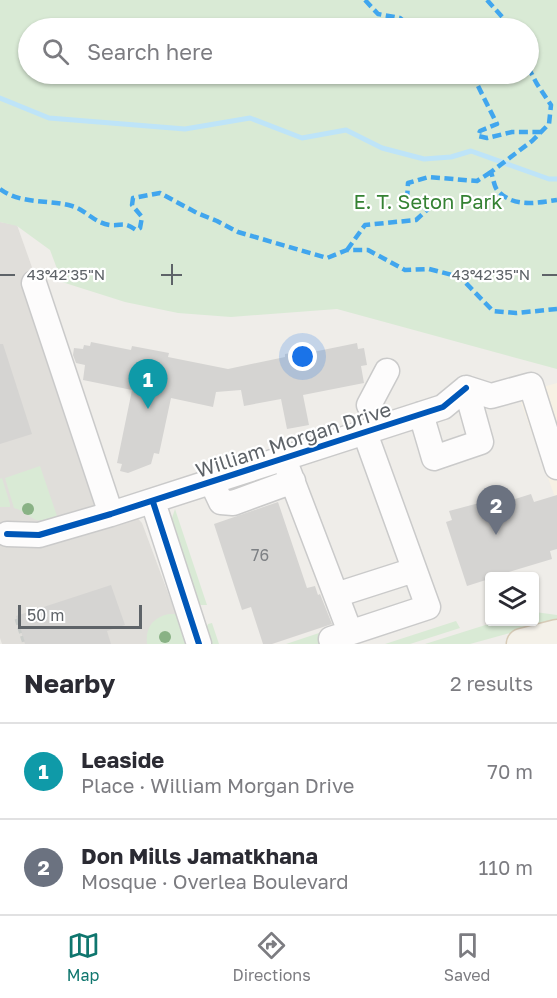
<!DOCTYPE html>
<html lang="en">
<head>
<meta charset="utf-8">
<style>
  :root { --surface:#fff; --page:#f2f2f3; --text:#2b2b33; --muted:#7c7c81; --line:#e1e1e2; --accent:#0f766e }
  body { margin:0; font-family:"Golos Text",sans-serif; background:var(--page); color:var(--text) }
  .controls { position:absolute; right:18px; bottom:18px; display:grid; overflow:hidden; border-radius:6px; box-shadow:0 2px 4px #0004 }
  .controls button { width:54px; height:54px; display:grid; place-items:center; padding:0; border:0; border-bottom:2px solid var(--line); background:var(--surface); color:var(--text); font:30px sans-serif }
  .scale { position:absolute; left:18px; bottom:15px; width:124px; box-sizing:border-box; padding-left:6px; border:3px solid #5e6368; border-top:0; font-size:16px; line-height:21px; white-space:nowrap; color:#5e6368; -webkit-text-stroke:4px #fff; paint-order:stroke }
  .you { position:absolute; left:303px; top:357px; width:21px; height:21px; margin:-15px; border:4px solid #fff; border-radius:50%; background:#1a73e8; box-shadow:0 0 0 9px #1a73e833 }
  .badge { display:grid; place-items:center; width:39px; height:39px; border-radius:50%; background:var(--accent); color:#fff; font-size:20px; font-weight:700 }
  .pin { position:absolute; translate:-50% -50px; filter:drop-shadow(0 2px 3px #0008) }
  .pin::after { content:''; position:absolute; top:32px; width:21px; height:18px; background:inherit; clip-path:polygon(0 0,100% 0,50% 100%) }
  .list { margin:0; padding:0; list-style:none }
  h2 { display:flex; justify-content:space-between; align-items:center; height:78px; margin:0; padding:0 24px; font-size:26px }
  h2 small { font-size:20px; font-weight:400; color:var(--muted) }
  .list li { display:grid; grid-template-columns:39px 1fr auto; gap:18px; align-items:center; box-sizing:border-box; height:96px; padding:0 24px; border-top:2px solid var(--line) }
  .list b { display:block; font-size:22px; white-space:nowrap }
  .list p { margin:0; font-size:20px; white-space:nowrap; color:var(--muted) }
  .list em { font-size:20px; font-style:normal; color:var(--muted) }
  .icon { flex:none; width:33px; height:33px; fill:none; stroke:currentColor; stroke-width:2; stroke-linecap:round; stroke-linejoin:round }
  .map { position:relative; flex:none; width:557px; height:644px; overflow:hidden }
  .search { position:absolute; background:var(--surface); box-shadow:0 2px 4px #0004; left:18px; right:18px; top:18px; height:66px; display:flex; align-items:center; gap:15px; box-sizing:border-box; padding:0 21px; border-radius:33px; color:var(--muted); font-size:22px }
  .sheet { height:270px; background:var(--surface) }
  nav { display:flex; justify-content:space-around; align-items:center; box-sizing:border-box; height:84px; border-top:2px solid var(--line); background:var(--surface); font-size:16px; color:var(--muted) }
  nav a { display:grid; justify-items:center; gap:3px }
  nav .on { color:var(--accent) }
  .map>svg:first-child { display:block }
</style>
</head>
<body>
<div class="map">
<svg width="557" height="644" viewBox="0 0 557 644">
  <rect width="100%" height="100%" fill="#efede9"/>
  <path fill="#f7f1e4" d="M 557,383 L 557,503 L 518,394 Z"/>
  <path fill="#e0deda" d="M 0,222 L 17,225 L 111,490 L 142,523 L 187,644 L 2,644 L 0,638 Z"/>
  <path fill="#d9ead5" fill-rule="evenodd" d="M 0,0 L 557,0 L 557,369 L 337,309 L 231,317 L 178,313 L 125,302 L 62,282 L 50,250 L 17,226 L 0,222 ZM 528,28 L 528,74 L 28,74 L 28,28 Z
    M 40,466 L 57,516 C 29,527 35,514 14,508 L 5,478 Z
    M 2,478 L 10,504 L 10,507 L 0,507 L 0,479 Z
    M 175,509 L 207,605 L 201,605 L 198,602 L 173,526 L 172,518 Z
    M 535,612 L 557,615 L 557,620 L 470,644 L 425,644 L 495,622 L 534,622 Z
    M 169,614 L 177,614 L 187,644 L 147,644 C 145,628 153,617 169,614 Z
    M 456,621 L 460,628 L 410,644 L 385,644 Z
    M 212,623 L 219,644 L 211,644 L 206,628 L 208,624 Z
    M 328,630 L 332,644 L 286,644 Z"/>
  <g fill="none" stroke-linecap="round" stroke-linejoin="round">
    <path stroke="#bee4f8" stroke-width="5" d="M 0,98 L 49,118 L 185,129 L 250,118 L 302,138 L 346,130 L 382,148 L 424,159 L 451,157 L 471,151 L 549,179 L 557,179"/>
  </g>
  <path fill="#d5d4d2" d="M 91,342 L 131,350 L 132,346 L 169,353 L 168,357 L 228,369 L 285,357 L 285,354 L 307,350 L 308,353 L 357,343 L 358,349 L 364,348 L 367,365 L 361,366 L 364,383 L 303,395 L 309,425 L 287,429 L 281,399 L 244,406 L 241,390 L 216,392 L 213,407 L 171,398 L 159,454 L 154,453 L 151,464 L 128,473 L 120,471 L 122,464 L 117,463 L 132,390 L 83,380 L 85,365 L 76,363 L 73,355 L 74,348 L 83,349 L 84,345 L 90,346 Z
    M 0,344 L 3,344 L 32,434 L 0,444 Z
    M 531,494 L 534,502 L 557,495 L 557,549 L 550,551 L 552,559 L 496,576 L 489,576 L 489,579 L 467,586 L 446,522 L 452,520 L 449,511 L 479,503 L 481,510 Z
    M 278,502 L 307,588 L 315,586 L 318,595 L 320,594 L 332,624 L 272,644 L 263,644 L 251,607 L 242,610 L 214,524 Z
    M 111,585 L 125,625 L 107,631 L 111,644 L 25,644 L 16,616 Z"/>
  <g fill="none" stroke-linecap="round" stroke-linejoin="round">
    <g stroke="#cacaca" stroke-width="27">
      <path id="minor" d="M 34,283 L 111,514
        M 466,388 L 491,396 L 531,385 L 557,467
        M 369,405 L 387,371
        M 421,414 L 434,458 L 481,442 L 466,388
        M 284,459 L 350,632
        M 212,483 L 221,502 L 233,503 L 293,481
        M 153,502 L 199,644
        M 7,534 L 39,535 L 111,514 L 443,407 L 466,388
        M 336,595 L 414,570
        M 331,639 L 428,607 L 365,433"/>
    </g>
    <g stroke="#d7cbb7" stroke-width="33">
      <path id="major" d="M 522,644 L 557,635"/>
    </g>
    <path stroke="#cbcecb" stroke-width="3" stroke-dasharray="6 3" stroke-linecap="butt" d="M 16,619 L 24,644"/>
    <use href="#minor" stroke="#fdfcfc" stroke-width="24"/>
    <use href="#major" stroke="#f4f1e9" stroke-width="30"/>
    <path stroke="#41a6ee" stroke-width="4.5" stroke-dasharray="9 4.5" stroke-linecap="butt" d="M 365,0 L 378,14 L 400,18 L 412,28
      M 487,0 L 505,20 L 509,28
      M 528,67 L 537,84 L 551,105 L 549,124 L 532,141 L 491,172 C 493,177 494,186 497,190 C 513,208 536,203 557,200
      M 472,74 L 497,124 L 480,131 L 478,136 L 487,138 L 512,132 L 541,132
      M 0,189 C 22,205 48,199 72,206 C 86,210 94,223 110,225 C 123,226 123,221 136,230 L 140,228 L 142,217 L 132,205 L 133,198 L 160,193 L 197,213 L 217,221 L 238,232 L 327,258 L 347,250 L 368,250 L 405,270 L 429,269 L 460,277 L 493,311 L 516,313 L 557,309
      M 347,250 L 365,225 L 416,220 L 428,209 L 407,200 L 408,183 L 429,177 L 477,181 L 491,172"/>
    <g stroke="#fff" stroke-width="10">
      <path id="cycleway" d="M 153,502 L 199,644
        M 7,534 L 39,535 L 111,514 L 443,407 L 466,388"/>
    </g>
    <use href="#cycleway" stroke="#0057b8" stroke-width="6"/>
  </g>
  <g fill="#89b285">
    <circle cx="28" cy="509" r="6"/>
    <circle cx="165" cy="637" r="6"/>
  </g>
  <path fill="none" stroke="#5e6368" stroke-width="2" d="M 172,264 L 172,285M 0,275 L 15,275M 161,275 L 182,275M 542,275 L 557,275"/>
  <g text-anchor="middle" dominant-baseline="central" stroke-width="4.5" stroke-linejoin="round" paint-order="stroke">
    <g font-size="16" fill="#7d8084">
      <text x="260" y="555">76</text>
    </g>
    <g font-size="20" fill="#358233" stroke="#fff">
      <text x="428" y="201">E. T. Seton Park</text>
    </g>
    <g font-size="20" fill="#5e6368" stroke="#fff">
      <text transform="translate(293 439) rotate(-18)">William Morgan Drive</text>
    </g>
  </g>
  <g font-size="15" text-anchor="middle" fill="#5e6368" stroke="#fff" stroke-width="4.5" stroke-linejoin="round" paint-order="stroke">
    <text x="66" y="280">43°42'35"N</text>
    <text x="491" y="280">43°42'35"N</text>
  </g>
</svg>
<div class="controls">
<button><svg class="icon" aria-label="layers" viewBox="0 0 24 24"><path d="M12 4l9 5-9 5-9-5zM3 14l9 5 9-5"/></svg></button>
</div>
<div class="scale">50 m</div>
<div class="you"></div>
<div class="pin badge" style="left:148px;top:409px;background:#0f9aa8">1</div>
<div class="pin badge" style="left:496px;top:535px;background:#6b7280">2</div>
<div class="search"><svg class="icon" aria-label="search" viewBox="0 0 24 24"><circle cx="10" cy="10" r="6"/><path d="M15 15l6 6"/></svg>Search here</div>
</div>
<section class="sheet">
<h2>Nearby<small>2 results</small></h2>
<ul class="list">
<li><span class="badge" style="background:#0f9aa8">1</span><div><b>Leaside</b><p>Place · William Morgan Drive</p></div><em>70 m</em></li>
<li><span class="badge" style="background:#6b7280">2</span><div><b>Don Mills Jamatkhana</b><p>Mosque · Overlea Boulevard</p></div><em>110 m</em></li>
</ul>
</section>
<nav>
<a class="on"><svg class="icon" aria-label="map" viewBox="0 0 24 24"><path d="M3 6l6-2 6 2 6-2v14l-6 2-6-2-6 2zM9 4v14M15 6v14"/></svg>Map</a>
<a><svg class="icon" aria-label="directions" viewBox="0 0 24 24"><path d="M12 3l9 9-9 9-9-9zM9 14v-3h6M13 9l2 2-2 2"/></svg>Directions</a>
<a><svg class="icon" aria-label="saved" viewBox="0 0 24 24"><path d="M7 4h10v16l-5-4-5 4z"/></svg>Saved</a>
</nav>
</body>
</html>
